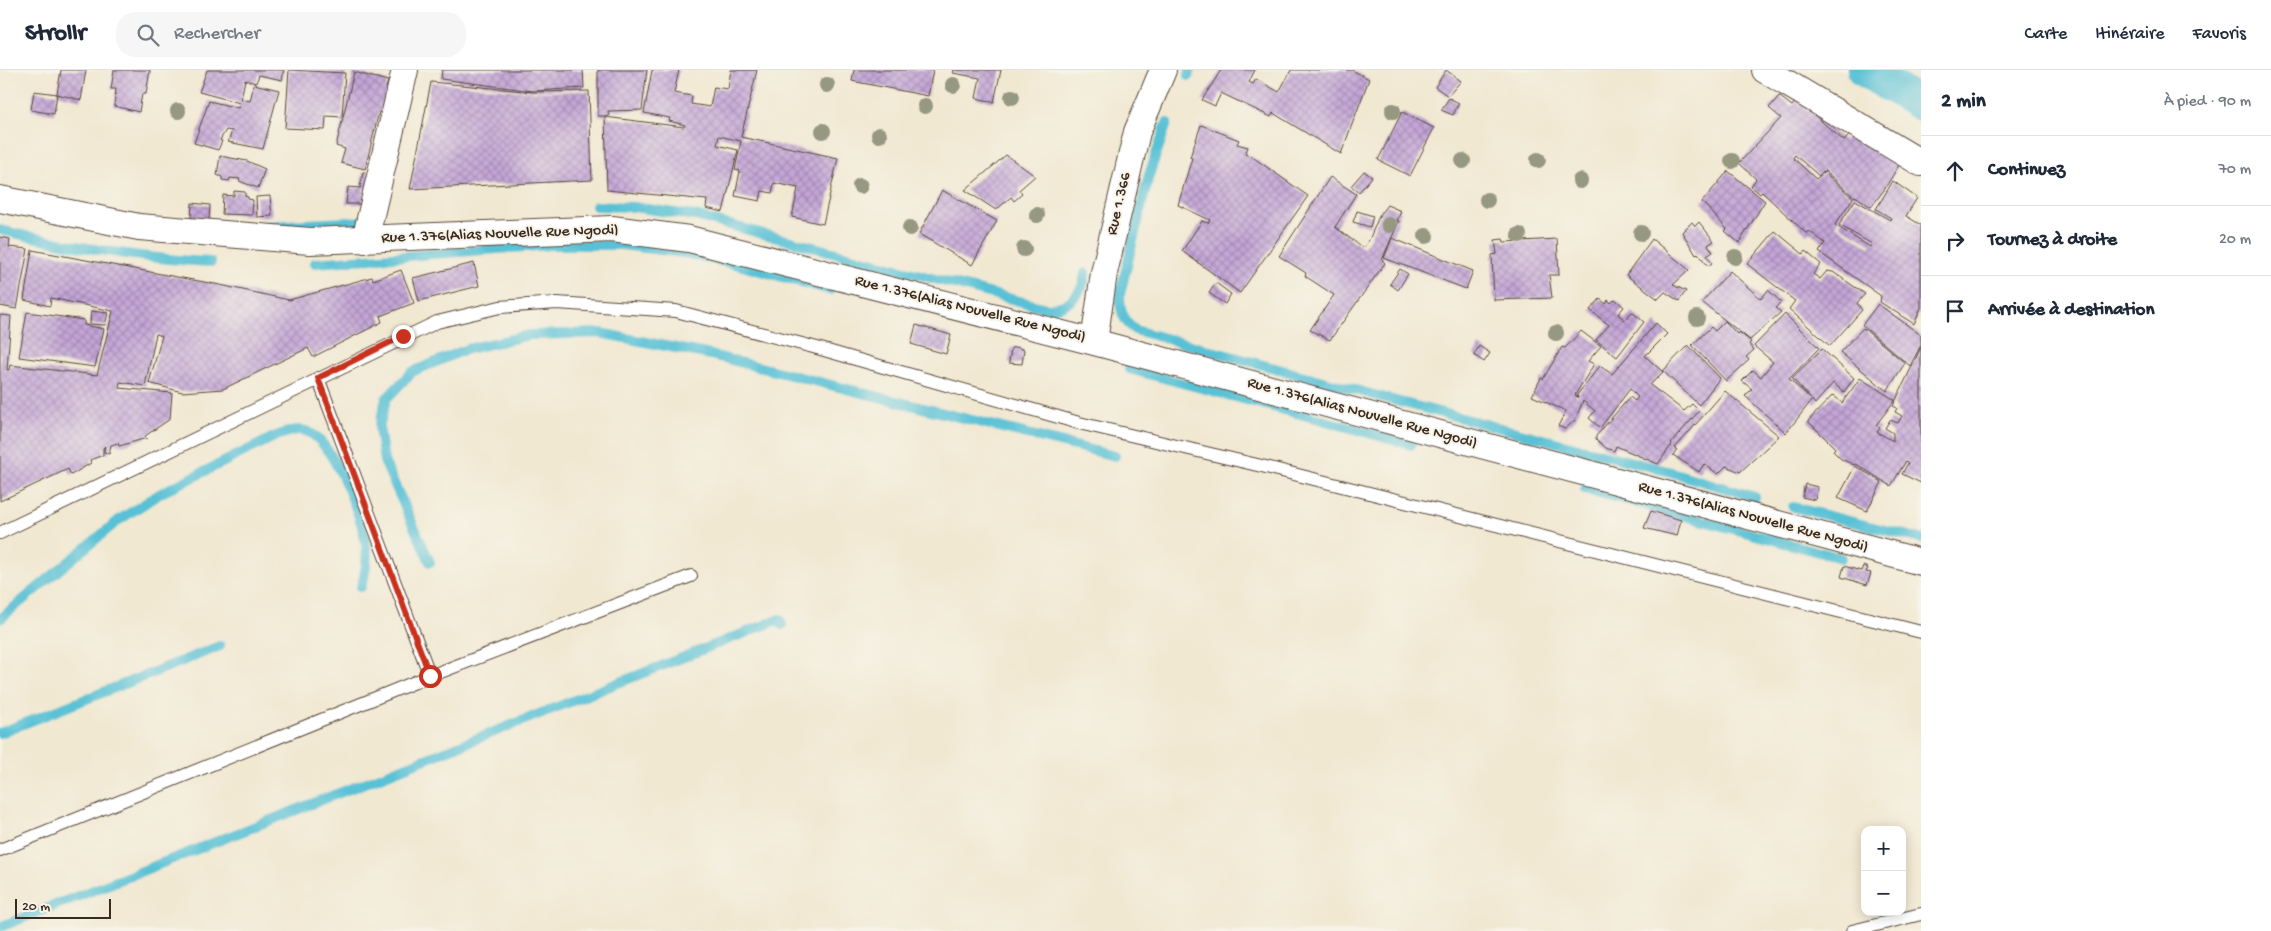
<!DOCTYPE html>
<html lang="fr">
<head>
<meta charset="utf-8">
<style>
  :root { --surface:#fff; --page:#f6f6f7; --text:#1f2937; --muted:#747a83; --line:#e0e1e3 }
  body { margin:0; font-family:"Gochi Hand",sans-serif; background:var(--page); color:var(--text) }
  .controls { position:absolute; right:15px; bottom:15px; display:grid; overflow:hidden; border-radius:10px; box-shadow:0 2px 12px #0003 }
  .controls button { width:45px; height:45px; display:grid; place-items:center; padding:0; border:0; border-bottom:1px solid var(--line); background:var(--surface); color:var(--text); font:25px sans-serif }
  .scale { position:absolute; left:15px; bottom:12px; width:96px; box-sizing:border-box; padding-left:5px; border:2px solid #3b2a1e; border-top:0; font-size:14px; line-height:18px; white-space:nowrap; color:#3b2a1e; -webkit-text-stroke:4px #f7f3e8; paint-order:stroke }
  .stop { position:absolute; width:15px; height:15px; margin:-11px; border:4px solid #c8321e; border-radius:50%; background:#fff }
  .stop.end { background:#c8321e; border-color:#fff; box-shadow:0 1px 5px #0008 }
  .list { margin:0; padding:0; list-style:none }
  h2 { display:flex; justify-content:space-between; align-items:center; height:65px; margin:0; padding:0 20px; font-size:21px }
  h2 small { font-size:16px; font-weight:400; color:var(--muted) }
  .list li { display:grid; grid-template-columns:32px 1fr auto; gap:15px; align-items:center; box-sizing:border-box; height:70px; padding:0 20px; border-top:1px solid var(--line) }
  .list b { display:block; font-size:19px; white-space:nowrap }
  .list em { font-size:16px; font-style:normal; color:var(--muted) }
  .icon { flex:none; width:28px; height:28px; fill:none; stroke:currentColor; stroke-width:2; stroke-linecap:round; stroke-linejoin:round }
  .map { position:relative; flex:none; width:1921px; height:861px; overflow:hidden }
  header { display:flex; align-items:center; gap:30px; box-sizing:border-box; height:70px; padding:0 25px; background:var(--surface); border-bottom:1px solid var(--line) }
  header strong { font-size:24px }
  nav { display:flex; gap:28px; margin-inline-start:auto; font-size:18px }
  .search { width:350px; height:45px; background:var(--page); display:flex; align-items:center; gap:12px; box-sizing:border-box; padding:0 18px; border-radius:20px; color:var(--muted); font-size:19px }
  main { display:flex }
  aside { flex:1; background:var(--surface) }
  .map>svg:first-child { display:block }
</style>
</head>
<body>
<header>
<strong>Strollr</strong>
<div class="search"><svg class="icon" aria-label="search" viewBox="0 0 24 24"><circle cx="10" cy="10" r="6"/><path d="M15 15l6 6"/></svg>Rechercher</div>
<nav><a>Carte</a><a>Itinéraire</a><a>Favoris</a></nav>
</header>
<main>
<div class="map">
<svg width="1921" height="861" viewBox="0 0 1921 861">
  <defs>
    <pattern id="building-cross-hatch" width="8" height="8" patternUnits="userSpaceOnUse" patternTransform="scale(1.25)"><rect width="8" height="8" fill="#c3a6d7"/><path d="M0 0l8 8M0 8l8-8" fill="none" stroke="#a087ae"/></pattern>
  </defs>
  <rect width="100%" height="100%" fill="#f7f3e8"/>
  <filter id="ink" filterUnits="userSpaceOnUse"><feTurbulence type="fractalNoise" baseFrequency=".02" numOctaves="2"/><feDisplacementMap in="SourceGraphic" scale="10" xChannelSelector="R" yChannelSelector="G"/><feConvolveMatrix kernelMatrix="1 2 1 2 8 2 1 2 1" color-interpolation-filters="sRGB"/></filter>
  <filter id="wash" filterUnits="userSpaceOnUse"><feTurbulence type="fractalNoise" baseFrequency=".0096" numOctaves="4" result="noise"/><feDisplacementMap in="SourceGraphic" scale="20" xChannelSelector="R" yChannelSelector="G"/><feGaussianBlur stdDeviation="1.12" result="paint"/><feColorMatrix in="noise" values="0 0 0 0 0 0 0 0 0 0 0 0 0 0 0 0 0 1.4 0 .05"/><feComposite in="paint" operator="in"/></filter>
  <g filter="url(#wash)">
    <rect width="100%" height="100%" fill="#f1e8d1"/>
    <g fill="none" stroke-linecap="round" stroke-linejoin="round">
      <path stroke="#58c1d5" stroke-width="10" d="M 1188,6 L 1191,0
        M 1167,53 L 1149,105 L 1120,224 C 1120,240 1122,250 1135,260 L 1396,331 L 1671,402 L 1755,427
        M 596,136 L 634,137 L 695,146 L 1046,238 C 1067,239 1084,224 1085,203
        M 266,156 L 369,151
        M 0,160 C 69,176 140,189 211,192
        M 315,193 L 551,175 L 622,175 L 685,183 L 731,193 L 830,220
        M 1129,299 L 1315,348 L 1411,375
        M 1585,419 L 1841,488
        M 1793,437 L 1921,469
        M 430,492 L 384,391 L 379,357 L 386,329 L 412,302 L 467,279 L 530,265 L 600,263 L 711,285 L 1115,386
        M 0,549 L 119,450 L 161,423 L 276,366 C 288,362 300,356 312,364 C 335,379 363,449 366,476 C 368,488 365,506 361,517
        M 0,663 L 220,576
        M 0,857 L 780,549 L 782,555"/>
      <path stroke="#58c1d5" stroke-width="34" d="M 1864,0 L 1921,34"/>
    </g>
    <g id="blocks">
      <path fill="url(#building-cross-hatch)" d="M 61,0 L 86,0 L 81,30 L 57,24 L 54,44 L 31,40 L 34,21 L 57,24 Z
        M 114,0 L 150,0 L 146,24 L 142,24 L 139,42 L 114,36 L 116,19 L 111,19 Z
        M 207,0 L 284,0 L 282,10 L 259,5 L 256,13 L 245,10 L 241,29 L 250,31 L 254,14 L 279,20 L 263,79 L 228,72 L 232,61 L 226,60 L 220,70 L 222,71 L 218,80 L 194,73 L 209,31 L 238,38 L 240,33 L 199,22 Z
        M 289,0 L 345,3 L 342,47 L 326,46 L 325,60 L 285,58 Z
        M 442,0 L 583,0 L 584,18 L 533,21 L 441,9 Z
        M 598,0 L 647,0 L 642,40 L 608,41 L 609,46 L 598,46 Z
        M 652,0 L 679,0 L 674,23 L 692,26 L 691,34 L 710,37 L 714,17 L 728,19 L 731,0 L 757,0 L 741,67 L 838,88 L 823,154 L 792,147 L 798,118 L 774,113 L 772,123 L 762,121 L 760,131 L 735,126 L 740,101 L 735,100 L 741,71 L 719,66 L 717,75 L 738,80 L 723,142 L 706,138 L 707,130 L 607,120 L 605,47 L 684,57 L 685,55 L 669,51 L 670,48 L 644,43 Z
        M 854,0 L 933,0 L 928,26 L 852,11 Z
        M 954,0 L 1001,0 L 994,32 L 976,28 L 980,8 L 953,3 Z
        M 1221,0 L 1255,0 L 1249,12 L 1253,14 L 1256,9 L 1279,22 L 1291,0 L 1352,0 L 1369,9 L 1341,84 L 1273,43 L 1271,47 L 1221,23 L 1215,36 L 1202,30 Z
        M 1446,0 L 1461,11 L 1448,26 L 1435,17 Z
        M 354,2 L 388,11 L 386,18 L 389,18 L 383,43 L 379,42 L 365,99 L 341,93 L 345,79 L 336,76 Z
        M 431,12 L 533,22 L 589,21 L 592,110 L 410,119 Z
        M 1779,26 L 1792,36 L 1797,30 L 1844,71 L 1852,62 L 1899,95 L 1884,120 L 1871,137 L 1857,127 L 1853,126 L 1824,100 L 1819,106 L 1795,85 L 1793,88 L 1816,109 L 1824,102 L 1853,128 L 1835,155 L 1870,177 L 1872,174 L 1839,155 L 1855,130 L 1890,150 L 1891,148 L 1876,139 L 1893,111 L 1917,128 L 1906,146 L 1921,155 L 1921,238 L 1914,254 L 1880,232 L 1881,226 L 1819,182 L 1825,173 L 1809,161 L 1807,164 L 1762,122 L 1760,124 L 1751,116 L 1756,109 L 1739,93 L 1781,48 L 1769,38 Z
        M 1449,28 L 1459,33 L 1453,45 L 1441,40 Z
        M 1402,42 L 1434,58 L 1410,106 L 1378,90 Z
        M 1201,55 L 1239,70 L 1237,74 L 1248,77 L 1245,84 L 1251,86 L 1308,126 L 1240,223 L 1182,181 L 1202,151 L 1208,153 L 1210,150 L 1178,135 L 1192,88 L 1190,87 Z
        M 1006,85 L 1035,106 L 1019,120 L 1022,124 L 1014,131 L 1011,127 L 996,140 L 965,120 Z
        M 220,86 L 247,91 L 265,99 L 258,118 L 239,111 L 240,109 L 230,108 L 229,111 L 222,110 L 222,107 L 217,105 Z
        M 1364,101 L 1372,107 L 1359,122 L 1351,116 Z
        M 1728,101 L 1765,131 L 1739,173 L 1725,161 L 1727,159 L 1702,132 Z
        M 363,102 L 373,103 L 370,119 L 364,118 L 363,134 L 346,134 L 348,117 L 360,118 Z
        M 1330,107 L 1356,124 L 1335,157 L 1363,178 L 1369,170 L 1380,144 L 1387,135 L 1401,141 L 1397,151 L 1399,151 L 1382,190 L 1385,193 L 1330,270 L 1310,260 L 1334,225 L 1305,206 L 1306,203 L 1279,186 Z
        M 942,120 L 997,151 L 972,195 L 919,164 Z
        M 234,121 L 245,122 L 245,126 L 248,127 L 248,129 L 253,130 L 252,145 L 222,144 L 223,125 L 234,126 Z
        M 270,126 L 272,146 L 257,147 L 256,127 Z
        M 192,133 L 210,135 L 209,150 L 191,148 Z
        M 1357,141 L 1373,146 L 1370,157 L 1353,152 Z
        M 1692,152 L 1695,156 L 1699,152 L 1714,171 L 1708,175 L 1713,182 L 1707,186 L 1712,193 L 1708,196 L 1698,183 L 1696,185 L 1682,162 Z
        M 1775,161 L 1803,184 L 1805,181 L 1821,194 L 1813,204 L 1820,209 L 1827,201 L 1833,202 L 1865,224 L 1857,233 L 1862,240 L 1830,276 L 1789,239 L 1795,231 L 1747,194 Z
        M 0,167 L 10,169 L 9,177 L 28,179 L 17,239 L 0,236 Z
        M 1392,168 L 1473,201 L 1466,219 L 1384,188 Z
        M 1503,169 L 1504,172 L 1557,169 L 1559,205 L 1549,205 L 1552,228 L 1494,230 L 1492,185 L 1497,184 L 1495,170 Z
        M 1652,169 L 1689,200 L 1673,215 L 1686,221 L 1679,231 L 1665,222 L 1658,229 L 1626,205 Z
        M 32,180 L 220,215 L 289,230 L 372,207 L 373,210 L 401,200 L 414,233 L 380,246 L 382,252 L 313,287 L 308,278 L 223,319 L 182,322 L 149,313 L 162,266 L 156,264 L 145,316 L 120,312 L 119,318 L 172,323 L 170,349 L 145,366 L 147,368 L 119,376 L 118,373 L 111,375 L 109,384 L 104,382 L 105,376 L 103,378 L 103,385 L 90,390 L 91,393 L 71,405 L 68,399 L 0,431 L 0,245 L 11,246 L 7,300 L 9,300 L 10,295 L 97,305 L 113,241 L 51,228 L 50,236 L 24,230 Z
        M 474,193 L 479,216 L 419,231 L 413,208 Z
        M 1400,199 L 1408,204 L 1398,220 L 1390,214 Z
        M 1730,201 L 1761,229 L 1768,220 L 1781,232 L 1775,238 L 1781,242 L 1750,270 L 1702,232 Z
        M 1216,213 L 1231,224 L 1225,234 L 1209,223 Z
        M 1600,229 L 1606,234 L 1608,230 L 1611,233 L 1615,229 L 1624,237 L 1618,244 L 1625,250 L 1632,242 L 1644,252 L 1617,287 L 1596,270 L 1609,255 L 1590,240 Z
        M 1878,234 L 1921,265 L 1921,275 L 1910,296 L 1862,255 Z
        M 91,241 L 108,243 L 105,255 L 90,254 Z
        M 27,242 L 84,250 L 84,255 L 104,259 L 95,297 L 19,287 Z
        M 1785,244 L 1819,278 L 1789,309 L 1811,329 L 1792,308 L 1822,279 L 1854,308 L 1844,322 L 1833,313 L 1815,334 L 1812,330 L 1786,363 L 1745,326 L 1752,319 L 1742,311 L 1753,300 L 1761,307 L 1773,292 L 1754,276 Z
        M 1725,251 L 1737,264 L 1739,262 L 1751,272 L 1749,274 L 1754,280 L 1746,287 L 1749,290 L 1726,311 L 1692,275 L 1711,257 L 1715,261 Z
        M 1656,253 L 1667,264 L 1645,286 L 1663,302 L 1650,315 L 1684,341 L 1692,334 L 1699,341 L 1671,373 L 1672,374 L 1658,394 L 1616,376 L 1614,381 L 1606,378 L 1596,369 L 1596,366 L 1630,327 L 1635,331 L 1638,327 L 1630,319 L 1600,358 L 1589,348 L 1595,341 L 1583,331 L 1575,350 L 1565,359 L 1558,356 L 1566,341 L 1532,326 L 1541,308 L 1543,309 L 1562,277 L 1565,278 L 1581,261 L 1601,276 L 1588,291 L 1594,294 L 1575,325 L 1578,328 L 1577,325 L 1600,296 L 1612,304 Z
        M 916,255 L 951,265 L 946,284 L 911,274 Z
        M 1863,258 L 1905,293 L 1887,321 L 1840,282 Z
        M 1688,275 L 1720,308 L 1699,335 L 1663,301 Z
        M 1479,276 L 1490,283 L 1484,292 L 1474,285 Z
        M 1017,277 L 1024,280 L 1022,294 L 1009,293 L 1011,278 Z
        M 1921,277 L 1921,413 L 1902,404 L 1908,393 L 1906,391 L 1891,416 L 1856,394 L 1854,395 L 1841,389 L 1833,381 L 1835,378 L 1808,351 L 1833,325 L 1842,333 L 1860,308 L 1895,330 L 1876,355 L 1880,358 L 1877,362 L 1893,371 L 1893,363 L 1885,358 L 1890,350 L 1898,353 L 1902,346 L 1895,342 L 1897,338 L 1893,336 Z
        M 1725,321 L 1779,366 L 1740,402 L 1726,396 L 1718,404 L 1704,394 L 1699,402 L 1673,385 L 1677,379 L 1675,378 Z
        M 1855,396 L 1882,412 L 1867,441 L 1838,428 Z
        M 1805,414 L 1818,417 L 1815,430 L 1802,427 Z
        M 1651,441 L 1681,450 L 1677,466 L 1644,458 Z
        M 1844,496 L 1861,501 L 1863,496 L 1868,498 L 1866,502 L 1871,503 L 1867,515 L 1841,507 Z"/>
    </g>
  </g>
  <g filter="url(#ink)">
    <use href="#blocks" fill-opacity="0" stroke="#564639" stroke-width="1"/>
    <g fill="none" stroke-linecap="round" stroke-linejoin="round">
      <g stroke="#564639" stroke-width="14">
        <path id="service" d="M 318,308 L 430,606
          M 0,463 L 437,252 L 500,237 L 557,233 L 676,241 L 817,278 L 1079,353 L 1270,398 L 1921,562
          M 0,780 L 430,606 L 691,506
          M 1852,861 L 1921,844"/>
      </g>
      <g stroke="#564639" stroke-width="28">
        <path id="minor" d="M 1765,0 L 1921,93
          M 0,129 L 139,157 L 310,171 L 612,159 L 689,169 L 1094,272 L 1921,492
          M 365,170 L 405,0
          M 1094,272 L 1104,203 L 1137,62 L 1163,0"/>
      </g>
      <use href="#service" stroke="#fff" stroke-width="12"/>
      <use href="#minor" stroke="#fff" stroke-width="26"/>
    </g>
    <g fill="#979881">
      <circle cx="827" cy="15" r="8"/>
      <circle cx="953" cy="15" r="8"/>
      <circle cx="1012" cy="27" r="8"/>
      <circle cx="925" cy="36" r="8"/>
      <circle cx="178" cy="41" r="8"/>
      <circle cx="1393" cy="41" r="8"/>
      <circle cx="823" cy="61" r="8"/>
      <circle cx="879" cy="65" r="8"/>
      <circle cx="1538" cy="90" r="8"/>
      <circle cx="1463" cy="91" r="8"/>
      <circle cx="1732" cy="91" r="8"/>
      <circle cx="1580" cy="111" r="8"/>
      <circle cx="860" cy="116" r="8"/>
      <circle cx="1487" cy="130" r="8"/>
      <circle cx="1037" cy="145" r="8"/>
      <circle cx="1389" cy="155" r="8"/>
      <circle cx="910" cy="158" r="8"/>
      <circle cx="1641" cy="163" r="8"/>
      <circle cx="1519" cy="165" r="8"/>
      <circle cx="1426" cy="166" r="8"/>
      <circle cx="1024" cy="179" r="8"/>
      <circle cx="1735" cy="187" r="8"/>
      <circle cx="1697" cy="248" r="8"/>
      <circle cx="1556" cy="263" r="8"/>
    </g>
  </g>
  <g fill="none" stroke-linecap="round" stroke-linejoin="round" filter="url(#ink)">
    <path stroke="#c8321e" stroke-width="6" d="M 403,266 L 318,308 L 430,606"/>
  </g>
  <g text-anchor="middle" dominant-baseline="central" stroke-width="4" stroke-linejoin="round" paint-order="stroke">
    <g font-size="16" fill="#3b2a1e" stroke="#f7f3e8">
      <text transform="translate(1120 134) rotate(-77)">Rue 1.366</text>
      <text transform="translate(500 165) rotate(-2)">Rue 1.376(Alias Nouvelle Rue Ngodi)</text>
      <text transform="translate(970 240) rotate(14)">Rue 1.376(Alias Nouvelle Rue Ngodi)</text>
      <text transform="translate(1362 344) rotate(15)">Rue 1.376(Alias Nouvelle Rue Ngodi)</text>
      <text transform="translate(1753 448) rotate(15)">Rue 1.376(Alias Nouvelle Rue Ngodi)</text>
    </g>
  </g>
</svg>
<div class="controls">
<button>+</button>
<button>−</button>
</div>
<div class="scale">20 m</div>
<div class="stop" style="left:430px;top:606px"></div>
<div class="stop end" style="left:403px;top:266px"></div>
</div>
<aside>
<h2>2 min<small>À pied · 90 m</small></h2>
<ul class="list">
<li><svg class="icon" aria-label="ahead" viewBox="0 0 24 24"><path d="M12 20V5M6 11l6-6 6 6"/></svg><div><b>Continuez</b></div><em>70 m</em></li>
<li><svg class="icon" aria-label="right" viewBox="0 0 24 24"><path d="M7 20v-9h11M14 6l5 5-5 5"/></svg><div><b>Tournez à droite</b></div><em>20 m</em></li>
<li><svg class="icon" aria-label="arrive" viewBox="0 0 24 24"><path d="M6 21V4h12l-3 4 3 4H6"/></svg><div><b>Arrivée à destination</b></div></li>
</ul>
</aside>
</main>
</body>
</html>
